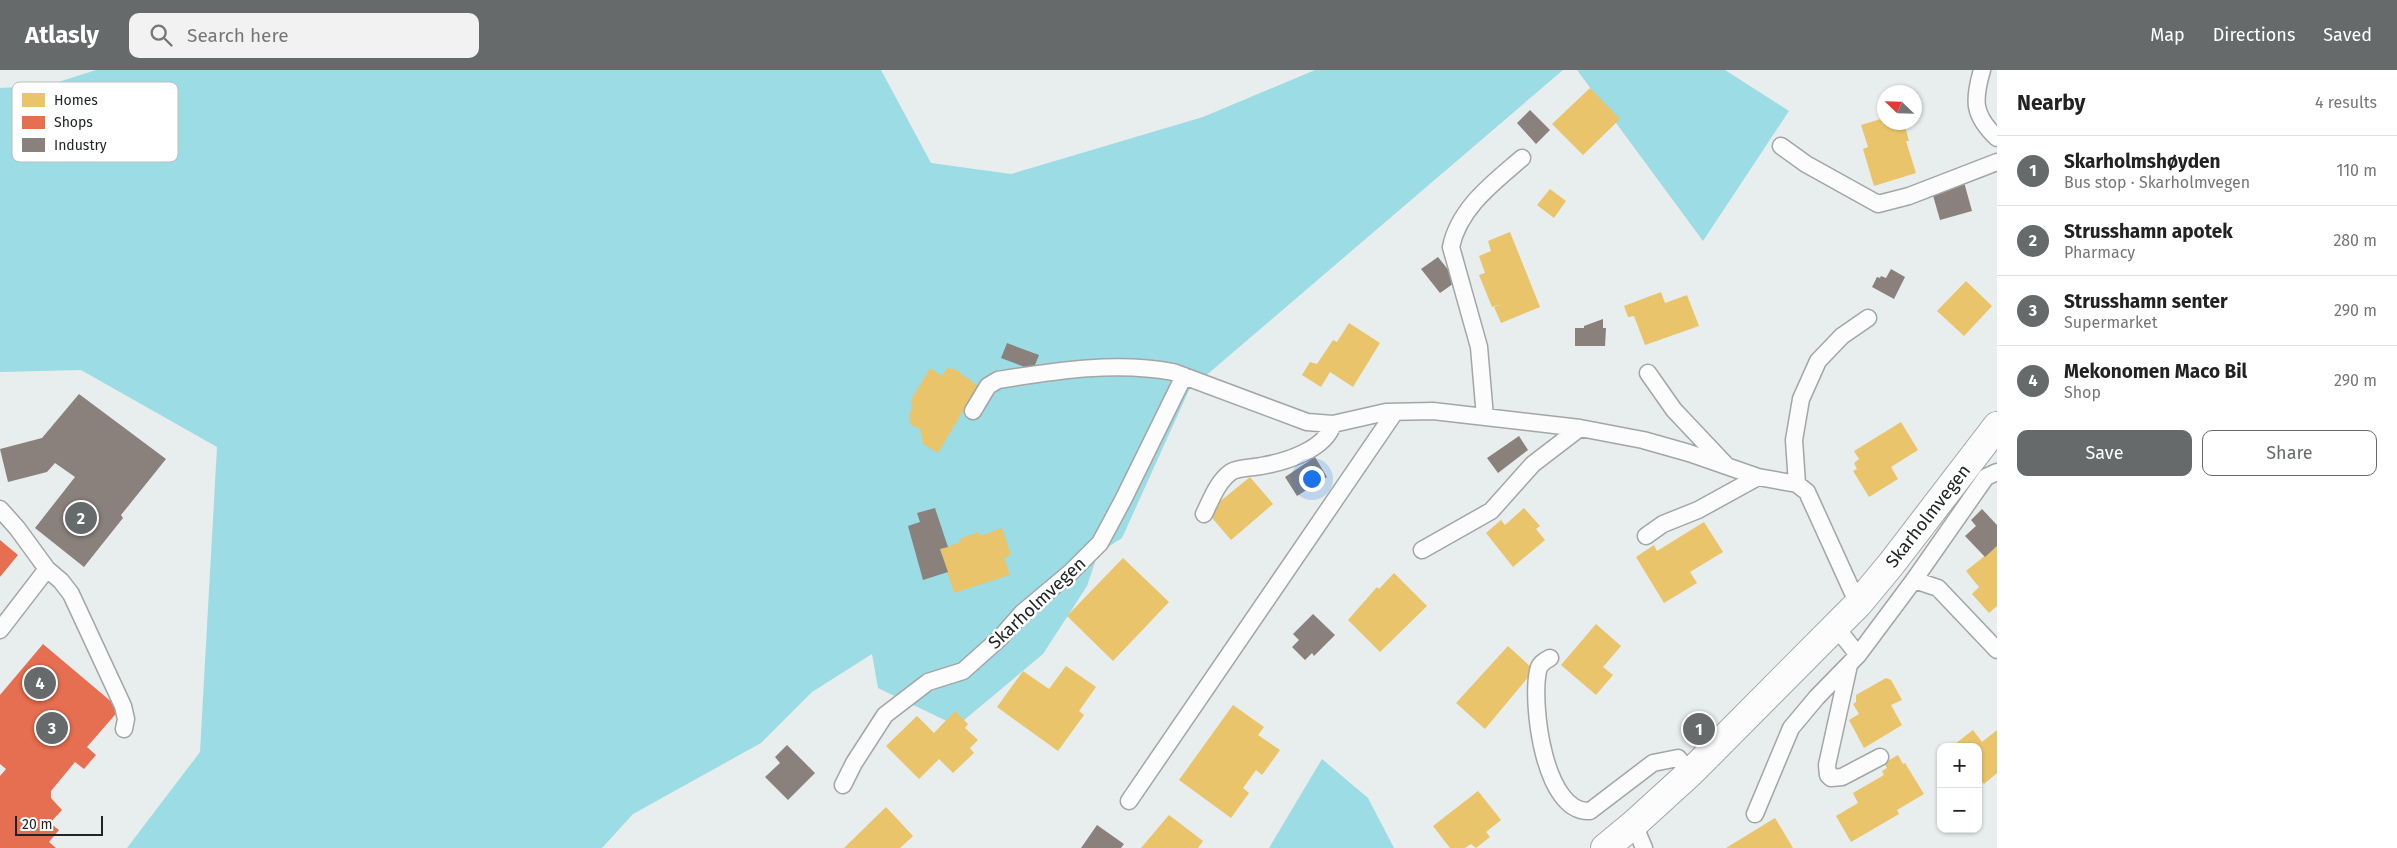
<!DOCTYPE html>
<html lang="en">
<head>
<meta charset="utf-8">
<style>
  :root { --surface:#fff; --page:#f2f2f2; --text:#222; --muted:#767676; --line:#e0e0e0; --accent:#676a6b }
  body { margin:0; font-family:"Fira Sans",sans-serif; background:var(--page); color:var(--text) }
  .controls { position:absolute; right:15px; bottom:15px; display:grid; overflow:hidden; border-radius:10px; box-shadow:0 1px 4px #0004 }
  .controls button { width:45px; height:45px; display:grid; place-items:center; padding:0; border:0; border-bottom:1px solid var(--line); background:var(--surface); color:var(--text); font:25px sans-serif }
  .compass { position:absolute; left:1877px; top:15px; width:45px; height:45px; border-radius:50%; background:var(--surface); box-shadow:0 1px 4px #0004; rotate:293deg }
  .scale { position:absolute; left:15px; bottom:12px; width:88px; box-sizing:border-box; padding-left:5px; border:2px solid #212425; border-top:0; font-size:14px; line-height:18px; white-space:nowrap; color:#212425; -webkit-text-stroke:4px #fff; paint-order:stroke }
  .you { position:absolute; left:1311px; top:408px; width:18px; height:18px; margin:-12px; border:4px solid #fff; border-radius:50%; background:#1a73e8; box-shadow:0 0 0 8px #1a73e833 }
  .badge { display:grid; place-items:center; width:32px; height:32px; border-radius:50%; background:var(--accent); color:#fff; font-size:16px; font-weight:700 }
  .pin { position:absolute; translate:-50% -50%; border:2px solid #fff; box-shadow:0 1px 5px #0006 }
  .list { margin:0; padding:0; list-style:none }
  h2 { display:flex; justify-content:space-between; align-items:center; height:65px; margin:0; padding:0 20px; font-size:21px }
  h2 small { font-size:16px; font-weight:400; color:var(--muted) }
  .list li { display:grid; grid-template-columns:32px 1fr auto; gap:15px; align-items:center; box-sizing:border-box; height:70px; padding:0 20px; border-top:1px solid var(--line) }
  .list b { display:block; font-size:19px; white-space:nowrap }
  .list p { margin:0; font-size:16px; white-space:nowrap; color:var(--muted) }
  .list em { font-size:16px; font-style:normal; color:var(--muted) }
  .actions { display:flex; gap:10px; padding:15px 20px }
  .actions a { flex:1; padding:11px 0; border:1px solid var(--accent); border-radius:10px; text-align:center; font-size:18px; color:var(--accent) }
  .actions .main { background:var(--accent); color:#fff }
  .icon { flex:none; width:28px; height:28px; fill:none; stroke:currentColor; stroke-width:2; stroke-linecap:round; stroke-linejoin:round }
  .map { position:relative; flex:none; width:1997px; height:778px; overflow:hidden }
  header { display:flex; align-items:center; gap:30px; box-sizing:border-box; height:70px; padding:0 25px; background:var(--accent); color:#fff }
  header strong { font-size:24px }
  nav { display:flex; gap:28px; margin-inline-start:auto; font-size:18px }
  .search { width:350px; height:45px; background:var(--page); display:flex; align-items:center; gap:12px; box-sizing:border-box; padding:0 18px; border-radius:10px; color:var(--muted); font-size:19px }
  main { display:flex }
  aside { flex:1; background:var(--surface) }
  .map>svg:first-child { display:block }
</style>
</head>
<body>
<header>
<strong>Atlasly</strong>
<div class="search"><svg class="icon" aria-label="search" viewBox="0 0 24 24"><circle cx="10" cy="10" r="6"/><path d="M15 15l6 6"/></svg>Search here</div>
<nav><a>Map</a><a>Directions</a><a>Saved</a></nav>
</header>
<main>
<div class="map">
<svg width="1997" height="778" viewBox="0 0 1997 778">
  <rect width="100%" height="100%" fill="#e8eded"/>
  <path fill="#9cdce4" d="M 96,0 L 881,0 L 931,93 L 1011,104 L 1203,47 L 1315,0 L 1563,0 L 1189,320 L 1122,468 L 1098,483 L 1087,516 L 1043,584 L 957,656 L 878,618 L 872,584 L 812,622 L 761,673 L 633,744 L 602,778 L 127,778 L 200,682 L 217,377 L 81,300 L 0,302 L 0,18 L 49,15 Z
    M 1577,0 L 1725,0 L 1789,41 L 1703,171 Z
    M 1322,689 L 1368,728 L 1394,778 L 1269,778 Z"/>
  <path fill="#e9c46a" d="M 1590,18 L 1620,49 L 1583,85 L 1552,54 Z
    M 1884,48 L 1884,52 L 1904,52 L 1909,71 L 1906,71 L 1916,103 L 1874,116 L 1863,79 L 1868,77 L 1861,55 Z
    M 1550,119 L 1566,131 L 1554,148 L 1537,135 Z
    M 1510,162 L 1540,237 L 1501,253 L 1494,237 L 1502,234 L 1492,237 L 1479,205 L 1485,203 L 1479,186 L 1491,181 L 1488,171 Z
    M 1966,211 L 1992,236 L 1964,266 L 1937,241 Z
    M 1661,222 L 1665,233 L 1687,225 L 1699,256 L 1645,275 L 1634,246 L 1628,247 L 1624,236 Z
    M 1349,253 L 1380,273 L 1353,317 L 1330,302 L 1321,317 L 1302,305 L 1310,292 L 1317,294 L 1333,270 L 1337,272 Z
    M 930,298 L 942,306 L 947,298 L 954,299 L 960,302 L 961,306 L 962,304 L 978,316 L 938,383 L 923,374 L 920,359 L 911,355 L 909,345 L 912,338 L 911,330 Z
    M 1901,352 L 1918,380 L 1891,397 L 1898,409 L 1869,427 L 1853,401 L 1857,399 L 1854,393 L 1859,389 L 1854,381 Z
    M 1250,407 L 1273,434 L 1231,470 L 1207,442 Z
    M 1524,438 L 1540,456 L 1536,459 L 1545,470 L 1513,497 L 1486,463 L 1501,450 L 1505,455 Z
    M 1704,452 L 1723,482 L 1690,502 L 1697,513 L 1664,533 L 1636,487 L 1654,475 L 1657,481 Z
    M 1002,458 L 1011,485 L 1004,488 L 1010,505 L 954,523 L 940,479 L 961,472 L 959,469 L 979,462 L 980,466 Z
    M 1997,476 L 1997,536 L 1989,543 L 1972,524 L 1979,517 L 1966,501 Z
    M 1123,488 L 1169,532 L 1113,591 L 1067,546 Z
    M 1394,503 L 1427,536 L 1380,582 L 1348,550 L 1377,517 L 1379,519 Z
    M 1596,554 L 1621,576 L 1603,597 L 1613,605 L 1596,625 L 1561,595 Z
    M 1508,576 L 1534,600 L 1485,659 L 1456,633 Z
    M 1066,596 L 1096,617 L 1079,641 L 1084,645 L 1058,681 L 997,637 L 1023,601 L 1049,619 Z
    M 1886,608 L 1891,610 L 1902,630 L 1891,635 L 1902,655 L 1864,678 L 1849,650 L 1859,644 L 1853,634 L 1856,632 L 1856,625 Z
    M 1233,635 L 1264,657 L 1258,665 L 1280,680 L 1262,705 L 1256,700 L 1243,718 L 1249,723 L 1231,748 L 1179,710 Z
    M 955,641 L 968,654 L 965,658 L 978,670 L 970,678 L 974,683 L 953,703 L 939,689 L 919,709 L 886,676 L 917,646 L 934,663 Z
    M 1973,660 L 1982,672 L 1997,660 L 1997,703 L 1984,714 L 1978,707 L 1978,677 L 1951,677 Z
    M 1898,685 L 1903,694 L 1905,693 L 1924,724 L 1897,740 L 1899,744 L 1851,772 L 1836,746 L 1858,733 L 1853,723 L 1884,705 L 1882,701 L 1887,698 L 1884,693 Z
    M 1478,721 L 1501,750 L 1486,762 L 1490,767 L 1476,778 L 1471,774 L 1465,778 L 1450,778 L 1433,756 Z
    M 886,737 L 913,766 L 900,778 L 844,778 Z
    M 1169,745 L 1203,771 L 1198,778 L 1141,778 Z
    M 1775,748 L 1793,778 L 1726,778 Z"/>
  <path fill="#e76f51" d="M 0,470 L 18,485 L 0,507 Z
    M 43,574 L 120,639 L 87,677 L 96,685 L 84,699 L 75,692 L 51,721 L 51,728 L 62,740 L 50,753 L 59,760 L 49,772 L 56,778 L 0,778 L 0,706 L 6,699 L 0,694 L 0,625 Z"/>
  <path fill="#8a817c" d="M 1530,40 L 1550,60 L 1536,74 L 1517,53 Z
    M 1964,112 L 1972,141 L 1940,150 L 1932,122 Z
    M 1438,187 L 1457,211 L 1440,223 L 1421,199 Z
    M 1891,199 L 1905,207 L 1894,229 L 1872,217 L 1877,207 L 1880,208 L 1881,206 L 1886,208 Z
    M 1603,249 L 1603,258 L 1606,258 L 1605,276 L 1575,276 L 1575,258 L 1584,258 L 1584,256 Z
    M 1007,273 L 1039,285 L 1033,300 L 1001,288 Z
    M 79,324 L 166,389 L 121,445 L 123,448 L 84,497 L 35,458 L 75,407 L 55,393 L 47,402 L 8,412 L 0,379 L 42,368 Z
    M 1519,366 L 1528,380 L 1498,403 L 1487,388 Z
    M 1315,387 L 1327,407 L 1297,426 L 1285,407 Z
    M 935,438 L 948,477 L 940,479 L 948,502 L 923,510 L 908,456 L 920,452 L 917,443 Z
    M 1982,439 L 1997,455 L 1997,476 L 1985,487 L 1965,466 L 1976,456 L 1971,450 Z
    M 1313,544 L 1335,565 L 1314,586 L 1312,583 L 1305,590 L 1292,577 L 1299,570 L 1293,564 Z
    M 787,675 L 815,703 L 788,730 L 765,707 L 780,693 L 775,687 Z
    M 1097,755 L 1124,774 L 1121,778 L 1081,778 Z"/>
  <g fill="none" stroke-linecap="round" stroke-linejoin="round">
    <g stroke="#a2a6a7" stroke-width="19">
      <path id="lane" d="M 1982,0 C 1973,31 1973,45 1997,68
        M 1781,76 L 1806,94 L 1878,134 L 1909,126 L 1997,92
        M 1648,303 L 1674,340 L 1726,395
        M 973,341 L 988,316 L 998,310 C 1055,301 1116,291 1173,302 L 1307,352 L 1333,354 L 1386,342 L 1433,341 L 1580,358 L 1643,370 L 1689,383 L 1758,407 L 1797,414 L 1807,422 L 1858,534
        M 1485,347 L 1479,277 L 1451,177 C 1459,138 1493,113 1522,88
        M 1797,414 L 1794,370 L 1801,329 L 1818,291 L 1842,266 L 1868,248
        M 0,439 L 17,458 L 47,499
        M 1204,444 C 1211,430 1217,412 1231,402 C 1239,397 1252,398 1261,396 C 1285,392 1325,380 1333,354
        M 1646,466 L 1663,454 L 1698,440 L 1758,407
        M 1422,480 L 1491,441 L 1533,394 L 1580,358
        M 1914,510 L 1938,518 L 1997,580
        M 1836,557 L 1858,585
        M 0,560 L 47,499 L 61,511 L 71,524 L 123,636 L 126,649 L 124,659
        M 1550,588 C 1544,591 1539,594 1538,601 C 1531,634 1544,744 1590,741 L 1653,693 L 1678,688 L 1690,703
        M 1849,595 L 1827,695 L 1828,705 L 1831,708 L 1842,707 L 1880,687
        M 843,715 L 854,693 L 885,645 L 928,612 L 963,601 L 1000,568 L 1022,543 L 1071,502 L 1100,473 L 1123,430 L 1184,306
        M 1129,731 L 1395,342
        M 1755,744 L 1791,658 L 1817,627 L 1858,585 L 1914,510 L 1986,407 L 1997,402
        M 1634,754 L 1644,778"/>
    </g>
    <g stroke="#a2a6a7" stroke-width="30">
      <path id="secondary" d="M 1605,778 L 1634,754 L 1690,703 L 1858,534 L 1892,493 L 1997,356"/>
    </g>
    <use href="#lane" stroke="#fcfcfc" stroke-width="16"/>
    <use href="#secondary" stroke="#fcfcfc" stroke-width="28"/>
  </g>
  <g text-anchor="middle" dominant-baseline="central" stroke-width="5" stroke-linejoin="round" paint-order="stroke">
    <g font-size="18" fill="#212425" stroke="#fff">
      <text transform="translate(1928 446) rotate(-52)">Skarholmvegen</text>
      <text transform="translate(1037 533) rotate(-43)">Skarholmvegen</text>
    </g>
  </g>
  <rect x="12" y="12" width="166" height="80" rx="8" fill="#fff" stroke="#bcbdbe" stroke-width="1"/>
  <rect x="22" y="23" width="23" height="14" fill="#e9c46a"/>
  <rect x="22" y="46" width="23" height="13" fill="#e76f51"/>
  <rect x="22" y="68" width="23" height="14" fill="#8a817c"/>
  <g font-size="14" fill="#212425">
    <text x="54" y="35">Homes</text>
    <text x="54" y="57">Shops</text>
    <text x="54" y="80">Industry</text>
  </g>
</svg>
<div class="controls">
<button>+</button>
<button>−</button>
</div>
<svg class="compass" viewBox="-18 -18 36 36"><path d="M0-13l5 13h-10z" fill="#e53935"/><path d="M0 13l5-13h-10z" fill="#767676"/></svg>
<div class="scale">20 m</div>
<div class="you"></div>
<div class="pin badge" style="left:1699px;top:659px">1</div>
<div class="pin badge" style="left:81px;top:448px">2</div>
<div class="pin badge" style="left:52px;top:658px">3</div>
<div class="pin badge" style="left:40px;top:613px">4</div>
</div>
<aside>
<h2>Nearby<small>4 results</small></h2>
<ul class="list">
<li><span class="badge">1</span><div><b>Skarholmshøyden</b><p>Bus stop · Skarholmvegen</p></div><em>110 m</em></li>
<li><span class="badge">2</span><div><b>Strusshamn apotek</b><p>Pharmacy</p></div><em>280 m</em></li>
<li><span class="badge">3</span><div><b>Strusshamn senter</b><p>Supermarket</p></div><em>290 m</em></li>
<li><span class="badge">4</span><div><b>Mekonomen Maco Bil</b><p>Shop</p></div><em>290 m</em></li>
</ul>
<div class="actions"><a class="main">Save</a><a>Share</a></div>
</aside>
</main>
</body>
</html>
